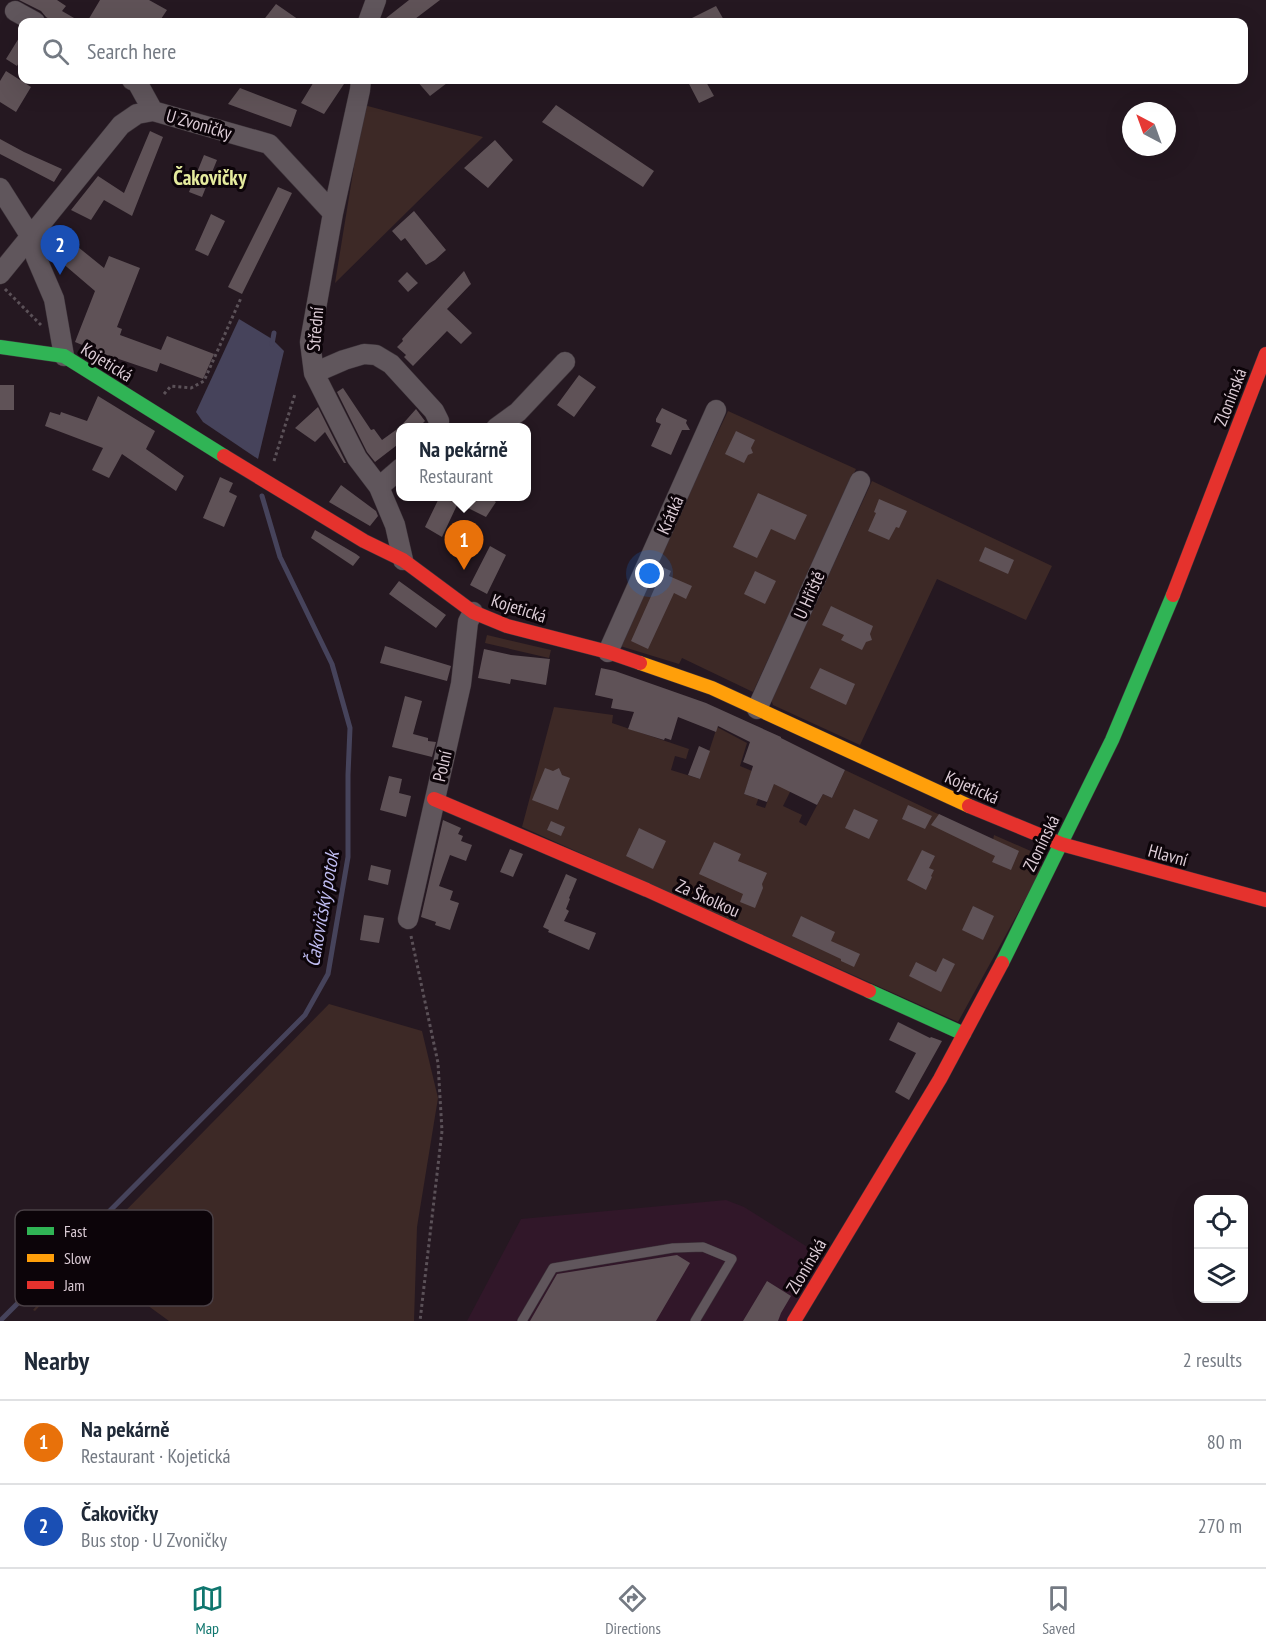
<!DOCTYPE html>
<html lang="en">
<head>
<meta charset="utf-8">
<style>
  :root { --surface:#fff; --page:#f6f6f7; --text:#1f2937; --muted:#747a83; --line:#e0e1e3; --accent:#0f766e }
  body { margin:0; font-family:"PT Sans Narrow",sans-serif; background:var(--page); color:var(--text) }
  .controls { position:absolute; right:18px; bottom:18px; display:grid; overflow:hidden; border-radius:12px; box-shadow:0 6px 24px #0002 }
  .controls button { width:54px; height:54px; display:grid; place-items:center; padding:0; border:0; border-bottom:2px solid var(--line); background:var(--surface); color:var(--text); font:30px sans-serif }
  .compass { position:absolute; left:1122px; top:102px; width:54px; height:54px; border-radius:50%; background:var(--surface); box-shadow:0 6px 24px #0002; rotate:319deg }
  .you { position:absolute; left:650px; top:574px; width:21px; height:21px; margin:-15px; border:4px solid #fff; border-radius:50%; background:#1a73e8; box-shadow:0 0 0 9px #1a73e833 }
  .badge { display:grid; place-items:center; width:39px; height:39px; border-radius:50%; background:var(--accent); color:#fff; font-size:20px; font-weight:700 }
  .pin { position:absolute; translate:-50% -50px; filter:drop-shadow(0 2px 3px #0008) }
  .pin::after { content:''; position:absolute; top:32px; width:21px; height:18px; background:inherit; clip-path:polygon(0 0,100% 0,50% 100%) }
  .popup { position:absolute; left:396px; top:423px; width:135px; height:78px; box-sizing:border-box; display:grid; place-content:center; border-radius:12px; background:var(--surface); filter:drop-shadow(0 2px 4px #0005); font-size:20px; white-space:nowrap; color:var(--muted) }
  .popup b { font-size:22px; color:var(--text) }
  .popup::after { content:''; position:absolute; left:50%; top:100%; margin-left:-12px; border:12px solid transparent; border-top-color:var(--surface) }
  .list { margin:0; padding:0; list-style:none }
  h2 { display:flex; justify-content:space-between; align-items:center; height:78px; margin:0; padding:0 24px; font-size:26px }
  h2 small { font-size:20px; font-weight:400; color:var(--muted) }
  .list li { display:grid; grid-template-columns:39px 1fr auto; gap:18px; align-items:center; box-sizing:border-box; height:84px; padding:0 24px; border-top:2px solid var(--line) }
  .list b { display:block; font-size:22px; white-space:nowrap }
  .list p { margin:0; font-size:20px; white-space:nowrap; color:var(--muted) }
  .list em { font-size:20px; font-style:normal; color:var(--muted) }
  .icon { flex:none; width:33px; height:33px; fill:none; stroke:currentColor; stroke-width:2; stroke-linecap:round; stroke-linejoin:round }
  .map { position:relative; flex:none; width:1266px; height:1321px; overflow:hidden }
  .search { position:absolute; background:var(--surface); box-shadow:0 6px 24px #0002; left:18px; right:18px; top:18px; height:66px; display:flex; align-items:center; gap:15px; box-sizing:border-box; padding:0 21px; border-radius:12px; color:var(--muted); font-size:22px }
  .sheet { height:246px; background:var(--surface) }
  nav { display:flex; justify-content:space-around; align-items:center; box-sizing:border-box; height:84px; border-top:2px solid var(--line); background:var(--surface); font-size:16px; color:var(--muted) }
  nav a { display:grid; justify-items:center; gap:3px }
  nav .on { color:var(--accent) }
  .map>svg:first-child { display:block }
</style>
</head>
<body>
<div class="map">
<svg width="1266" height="1321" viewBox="0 0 1266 1321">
  <rect width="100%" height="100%" fill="#251821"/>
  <path fill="#311729" d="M 726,1200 L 744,1207 L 828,1260 L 788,1321 L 467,1321 L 521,1219 Z"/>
  <path fill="#3d2926" d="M 364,105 L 483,137 L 335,283 Z
    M 728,411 L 856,469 L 753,692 L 682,658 L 679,664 L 617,645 Z
    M 872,481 L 1052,566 L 1026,620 L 937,579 L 860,745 L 773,705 L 771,700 Z
    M 487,635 L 551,650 L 549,658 L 485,643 Z
    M 554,707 L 613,715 L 612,723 L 689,749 L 686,759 L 675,756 L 671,770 L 700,779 L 717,727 L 747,743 L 740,766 L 752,771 L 744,794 L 755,798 L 762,778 L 766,778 L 756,805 L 765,808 L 775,780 L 791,790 L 783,806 L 802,815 L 799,822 L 806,826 L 823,794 L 832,798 L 845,770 L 993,840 L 994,835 L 1033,852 L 1042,869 L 958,1022 L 522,827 Z
    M 329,1004 L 422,1031 L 438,1098 L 417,1227 L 414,1321 L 169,1321 L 103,1273 L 89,1265 L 78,1267 L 68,1275 L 35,1311 L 33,1310 L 83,1254 Z"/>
  <path fill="#46435b" d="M 239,319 L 272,339 L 284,351 L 258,459 L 203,422 L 196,412 Z"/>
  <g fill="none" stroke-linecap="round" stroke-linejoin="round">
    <path stroke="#46435b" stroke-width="5" d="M 272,344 L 274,333
      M 0,1321 L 305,1015 L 328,974 L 348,857 L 348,775 L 350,728 L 332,664 L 280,557 L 262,496"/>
  </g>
  <path fill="#5f5257" d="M 19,0 L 57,0 L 66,6 L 62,11 L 81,22 L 54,22 L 46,17 L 41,11 Z
    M 100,0 L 149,0 L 167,10 L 159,22 L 87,22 Z
    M 409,0 L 440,0 L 411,22 L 381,22 Z
    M 276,4 L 302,22 L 262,22 Z
    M 716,6 L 725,22 L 684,22 Z
    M 22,33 L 22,57 L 17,66 L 6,59 Z
    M 6,71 L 31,87 L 16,112 L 0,102 L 0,81 Z
    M 315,80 L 336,80 L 344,84 L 324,114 L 301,103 Z
    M 416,80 L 451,80 L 430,96 Z
    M 687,80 L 705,80 L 714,96 L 699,103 Z
    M 240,88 L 297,110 L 291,127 L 228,104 Z
    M 556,105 L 654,171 L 643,187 L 542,122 Z
    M 150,131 L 163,137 L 132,216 L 104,200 L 91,220 L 71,210 L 98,176 L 124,193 Z
    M 0,139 L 24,152 L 62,169 L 54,182 L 0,154 Z
    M 495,140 L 513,160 L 488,188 L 464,168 Z
    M 204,155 L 217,160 L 202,197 L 189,192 Z
    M 278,187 L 292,193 L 242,294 L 228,287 Z
    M 414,211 L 446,250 L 435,260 L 426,265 L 405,238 L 401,241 L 392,231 Z
    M 211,214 L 225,221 L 208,256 L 195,250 Z
    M 57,230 L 104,268 L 109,256 L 140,268 L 117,327 L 122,329 L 120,335 L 161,350 L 167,336 L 214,354 L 203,379 L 160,363 L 157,372 L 104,354 L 75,342 L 95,291 L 47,250 L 45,242 Z
    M 464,271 L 471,284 L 447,309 L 472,333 L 461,344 L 447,331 L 413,366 L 404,357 L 406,355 L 397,347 L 403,341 L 402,339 Z
    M 407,272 L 418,283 L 408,292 L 398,281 Z
    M 579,375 L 596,387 L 574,417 L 557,405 Z
    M 0,385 L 14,385 L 14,410 L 0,410 Z
    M 343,388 L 371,430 L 374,429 L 382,440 L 400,427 L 416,409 L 425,421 L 418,428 L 401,428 L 401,442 L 375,462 L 367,452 L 337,392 Z
    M 98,396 L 155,431 L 146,449 L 184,476 L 176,491 L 122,454 L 109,478 L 92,470 L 103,448 L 45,426 L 50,412 L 60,415 L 61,412 L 87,421 Z
    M 318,407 L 346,463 L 344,463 L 325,432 L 315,442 L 295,428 Z
    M 662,408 L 687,420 L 686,423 L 690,430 L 682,430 L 671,455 L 651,446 L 661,424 L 656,422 L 656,419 Z
    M 736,431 L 755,440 L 751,448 L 753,453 L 748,455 L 744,463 L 725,454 Z
    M 220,477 L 233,483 L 229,492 L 237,496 L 224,527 L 203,518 Z
    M 341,485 L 376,511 L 378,516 L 370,526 L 329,502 Z
    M 758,493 L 807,515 L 795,540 L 771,529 L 757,558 L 733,547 Z
    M 440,496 L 487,496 L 496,502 L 486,517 L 458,503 L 442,537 L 425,527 Z
    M 879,499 L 907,511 L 899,528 L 896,527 L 889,540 L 868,531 L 876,513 L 874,512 Z
    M 315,530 L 356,554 L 360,557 L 353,566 L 311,538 Z
    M 490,546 L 506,555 L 487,594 L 470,585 Z
    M 985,547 L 1014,560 L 1008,574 L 979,561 Z
    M 660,566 L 671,571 L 669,576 L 692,586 L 686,599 L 674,593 L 648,649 L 631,641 L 656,585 L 652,583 Z
    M 755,571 L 776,581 L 765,604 L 744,594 Z
    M 399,581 L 446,615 L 436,628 L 389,594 Z
    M 831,606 L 873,626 L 870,634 L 872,640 L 866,642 L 862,650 L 841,640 L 844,635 L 822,625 Z
    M 385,646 L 451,666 L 447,681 L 380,663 Z
    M 484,649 L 511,655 L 550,659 L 546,685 L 511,679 L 510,684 L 478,678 Z
    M 601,668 L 615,671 L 706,703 L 781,737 L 781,738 L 845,770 L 832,798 L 823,794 L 817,805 L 774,784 L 767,802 L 744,794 L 753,766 L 743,762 L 750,742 L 718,726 L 716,732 L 678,717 L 671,740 L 665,738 L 664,740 L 628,729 L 634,712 L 611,708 L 613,699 L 595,695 Z
    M 820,668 L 855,684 L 846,705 L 810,688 Z
    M 405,696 L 422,701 L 413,734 L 428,738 L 428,741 L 436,742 L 432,757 L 392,747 Z
    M 699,746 L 710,751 L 700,779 L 688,775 Z
    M 545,768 L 553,771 L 559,768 L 562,775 L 570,778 L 558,810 L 532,800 Z
    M 389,776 L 402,779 L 399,793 L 411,796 L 406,817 L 380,810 Z
    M 908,805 L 932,816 L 925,829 L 902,819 Z
    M 854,809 L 878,820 L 869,839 L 845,828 Z
    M 939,814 L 1019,851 L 1011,870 L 992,862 L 995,856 L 931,825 Z
    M 443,820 L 461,828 L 458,834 L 463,836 L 461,841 L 472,845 L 466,861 L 450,855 L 439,886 L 453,891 L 450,900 L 459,903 L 450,930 L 435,925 L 436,922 L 421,917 Z
    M 551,821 L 565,827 L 561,836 L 547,830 Z
    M 639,828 L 666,841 L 653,869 L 626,856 Z
    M 714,842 L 741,854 L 738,861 L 767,873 L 762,884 L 763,888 L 755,908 L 740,902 L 743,894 L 699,874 Z
    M 510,849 L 523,854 L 513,877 L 500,872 Z
    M 922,850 L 935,856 L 929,868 L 934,870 L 931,876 L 932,877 L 926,890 L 907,880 Z
    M 371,865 L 391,870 L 388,885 L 368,880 Z
    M 566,874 L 577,879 L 569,898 L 570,899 L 566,909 L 569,911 L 564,921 L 596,933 L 589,950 L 548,932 L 549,930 L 543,927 Z
    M 973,906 L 994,916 L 983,940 L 962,930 Z
    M 364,915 L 384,918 L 379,943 L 360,940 Z
    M 801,916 L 835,932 L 831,941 L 860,954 L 854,967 L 841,961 L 841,959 L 792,936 Z
    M 943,958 L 955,964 L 941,992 L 909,976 L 916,962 L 936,972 Z
    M 898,1022 L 930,1038 L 931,1037 L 942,1041 L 909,1100 L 895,1092 L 916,1053 L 889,1040 Z
    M 677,1255 L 690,1263 L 656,1321 L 530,1321 L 557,1274 Z
    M 767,1281 L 791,1296 L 781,1313 L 778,1321 L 743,1321 Z"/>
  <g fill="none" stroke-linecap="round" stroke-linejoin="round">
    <g stroke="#3e343b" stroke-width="10">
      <path id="lane" d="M 522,1321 L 553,1268 L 673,1248 L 703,1247 L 732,1259 L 695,1321"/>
    </g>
    <g stroke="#3e343b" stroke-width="21">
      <path id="street" d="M 15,11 L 35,22
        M 368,22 L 376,0
        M 132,80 L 137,82 L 153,111
        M 361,80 L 360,90 L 333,213 L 310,342 L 314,373 L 357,458 L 379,487 L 395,525 L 403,560
        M 0,188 L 31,237 L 36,257 L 54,299 L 64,356
        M 0,274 L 121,125 L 137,114 L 153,111 L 269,144 L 333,213
        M 314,373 L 344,360 L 364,354 L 376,355 L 391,364 L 434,411 L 439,421 L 438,428
        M 496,428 L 518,412 L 565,362
        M 379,487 L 401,468
        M 608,652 L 716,410
        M 757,709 L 860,481
        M 408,919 L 461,684 L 468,622 L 473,612"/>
    </g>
    <g stroke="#3e343b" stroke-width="15">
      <path id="fast" d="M 0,347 L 64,356 L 224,456
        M 1002,963 L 1112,740 L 1173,595
        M 869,991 L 964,1034"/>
    </g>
    <g stroke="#3e343b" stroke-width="15">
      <path id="slow" d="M 640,663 L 712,688 L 969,806"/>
    </g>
    <g stroke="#3e343b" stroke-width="15">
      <path id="jam" d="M 224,456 L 364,541 L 403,560 L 473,612 L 507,626 L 608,652 L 640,663
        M 1173,595 L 1266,354
        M 434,799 L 647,890 L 869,991
        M 969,806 L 1061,844 L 1266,900
        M 794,1321 L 940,1079 L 1002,963"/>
    </g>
    <path stroke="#5b5158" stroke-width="3" stroke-dasharray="3 3" stroke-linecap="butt" d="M 5,289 L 41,325
      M 164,394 L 171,386 L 191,388 L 204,381 L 241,298
      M 274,461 L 295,394
      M 411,936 L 438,1063 L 442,1131 L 420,1321"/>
    <use href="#lane" stroke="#60565c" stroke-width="9"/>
    <use href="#street" stroke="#60565c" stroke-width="20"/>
    <use href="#fast" stroke="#30b455" stroke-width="14"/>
    <use href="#slow" stroke="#ff9f0a" stroke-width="14"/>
    <use href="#jam" stroke="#e5322d" stroke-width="14"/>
  </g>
  <g text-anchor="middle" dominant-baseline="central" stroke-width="6" stroke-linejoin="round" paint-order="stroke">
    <g font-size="18" fill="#dcccd6" stroke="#0c0409">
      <text transform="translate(199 124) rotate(16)">U Zvoničky</text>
      <text transform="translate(315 329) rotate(-85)">Střední</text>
      <text transform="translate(107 362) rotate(32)">Kojetická</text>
      <text transform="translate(1230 397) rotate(-69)">Zlonínská</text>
      <text transform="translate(670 515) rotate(-66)">Krátká</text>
      <text transform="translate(809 595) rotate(-66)">U Hřiště</text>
      <text transform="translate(519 608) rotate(18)">Kojetická</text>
      <text transform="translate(442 766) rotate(-77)">Polní</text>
      <text transform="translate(972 787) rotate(24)">Kojetická</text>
      <text transform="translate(1041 843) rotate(-64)">Zlonínská</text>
      <text transform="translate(1168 855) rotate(15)">Hlavní</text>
      <text transform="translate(708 898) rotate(24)">Za Školkou</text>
      <text transform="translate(806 1266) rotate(-59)">Zlonínská</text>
    </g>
    <g font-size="20" font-style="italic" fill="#bebbef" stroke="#0c0409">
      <text transform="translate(322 909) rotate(-80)">Čakovičský potok</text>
    </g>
    <g font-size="21" font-weight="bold" fill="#e5eb9d" stroke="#0c0409">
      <text x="210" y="177">Čakovičky</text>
    </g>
  </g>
  <rect x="15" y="1210" width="198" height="96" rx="9" fill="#0c0409" stroke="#4a4046" stroke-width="1.5"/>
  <rect x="27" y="1227" width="27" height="8" fill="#30b455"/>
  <rect x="27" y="1254" width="27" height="8" fill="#ff9f0a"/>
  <rect x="27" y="1281" width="27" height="8" fill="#e5322d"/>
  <g font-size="16" fill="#dcccd6">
    <text x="64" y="1237">Fast</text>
    <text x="64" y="1264">Slow</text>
    <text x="64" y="1291">Jam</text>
  </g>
</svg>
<div class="controls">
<button><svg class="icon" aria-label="locate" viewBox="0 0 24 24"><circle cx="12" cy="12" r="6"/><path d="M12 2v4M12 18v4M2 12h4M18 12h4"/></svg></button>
<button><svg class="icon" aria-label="layers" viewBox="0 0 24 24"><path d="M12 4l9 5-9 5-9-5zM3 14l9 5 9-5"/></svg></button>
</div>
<svg class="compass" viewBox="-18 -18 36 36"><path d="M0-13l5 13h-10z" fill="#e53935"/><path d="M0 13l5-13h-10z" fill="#747a83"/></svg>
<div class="you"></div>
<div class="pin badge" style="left:464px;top:570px;background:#e8710a">1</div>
<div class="popup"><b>Na pekárně</b>Restaurant</div>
<div class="pin badge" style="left:60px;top:275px;background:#1a4fb4">2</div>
<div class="search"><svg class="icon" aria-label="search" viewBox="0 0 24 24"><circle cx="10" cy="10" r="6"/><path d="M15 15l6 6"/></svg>Search here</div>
</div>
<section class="sheet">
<h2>Nearby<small>2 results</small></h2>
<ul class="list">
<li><span class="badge" style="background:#e8710a">1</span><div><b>Na pekárně</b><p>Restaurant · Kojetická</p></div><em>80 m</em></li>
<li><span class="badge" style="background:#1a4fb4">2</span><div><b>Čakovičky</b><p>Bus stop · U Zvoničky</p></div><em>270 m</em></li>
</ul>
</section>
<nav>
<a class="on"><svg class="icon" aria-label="map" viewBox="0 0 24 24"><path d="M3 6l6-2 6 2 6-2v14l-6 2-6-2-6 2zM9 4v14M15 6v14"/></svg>Map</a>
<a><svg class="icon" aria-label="directions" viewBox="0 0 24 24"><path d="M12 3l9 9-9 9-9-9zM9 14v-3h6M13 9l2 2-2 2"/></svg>Directions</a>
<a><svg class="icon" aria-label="saved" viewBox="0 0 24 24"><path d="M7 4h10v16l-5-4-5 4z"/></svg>Saved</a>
</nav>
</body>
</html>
